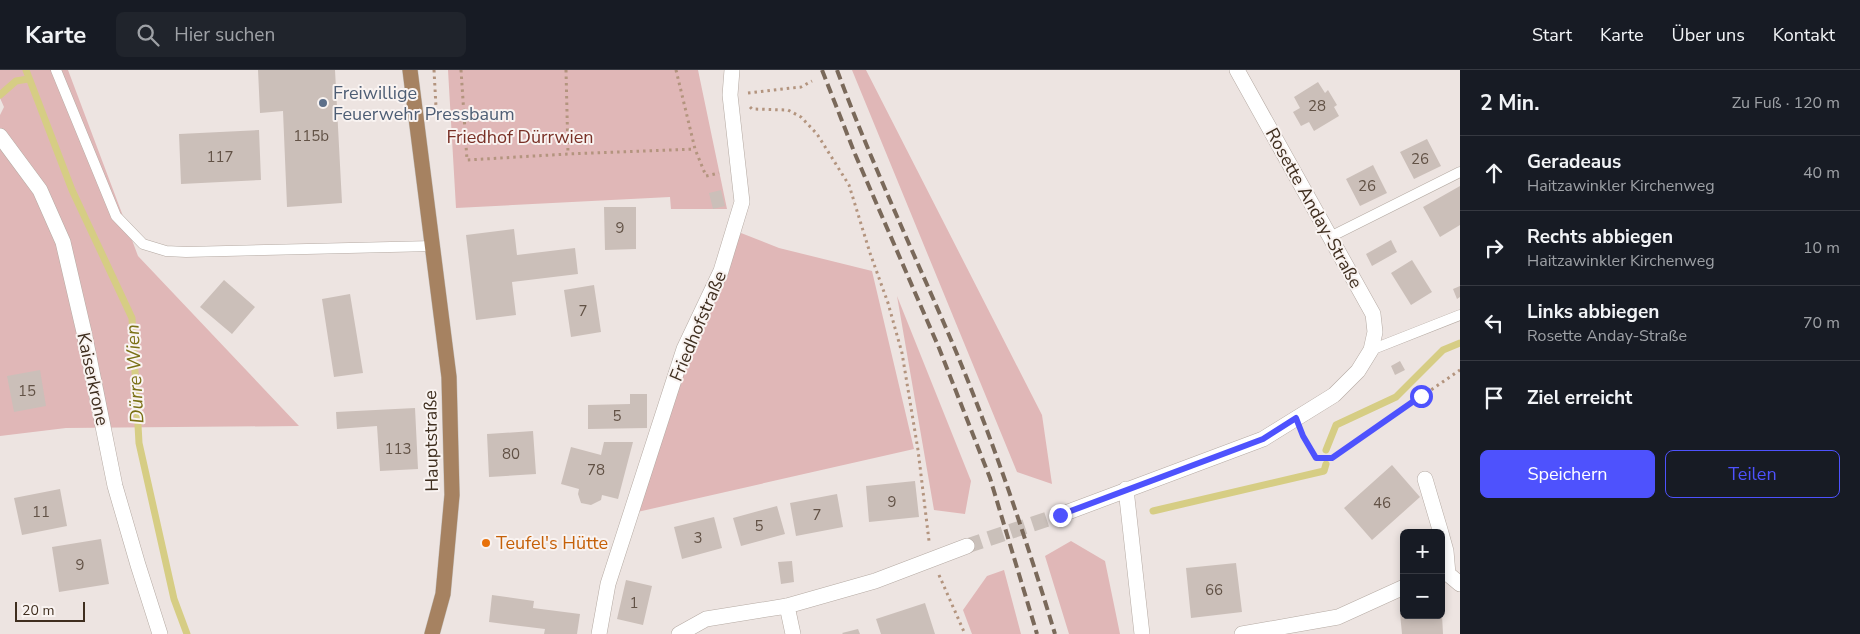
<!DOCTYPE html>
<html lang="de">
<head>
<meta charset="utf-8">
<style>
  :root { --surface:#171b24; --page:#20242c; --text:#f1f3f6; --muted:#9ea1a6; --line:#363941; --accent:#4e52fd }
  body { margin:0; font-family:"Nunito Sans",sans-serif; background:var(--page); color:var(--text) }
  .controls { position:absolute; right:15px; bottom:15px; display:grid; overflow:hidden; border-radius:8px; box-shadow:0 2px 8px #0003 }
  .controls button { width:45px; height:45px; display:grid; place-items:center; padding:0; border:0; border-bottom:1px solid var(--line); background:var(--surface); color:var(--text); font:25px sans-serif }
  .scale { position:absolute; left:15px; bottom:12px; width:70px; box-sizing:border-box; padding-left:5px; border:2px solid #3f2e1f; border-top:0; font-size:14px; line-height:18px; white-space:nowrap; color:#3f2e1f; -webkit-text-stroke:4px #f9f3f1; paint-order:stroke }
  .stop { position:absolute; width:15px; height:15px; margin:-11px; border:4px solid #4e52fd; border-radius:50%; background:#fff }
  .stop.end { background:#4e52fd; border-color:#fff; box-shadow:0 1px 5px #0008 }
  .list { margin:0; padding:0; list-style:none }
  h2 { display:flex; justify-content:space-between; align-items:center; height:65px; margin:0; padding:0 20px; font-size:21px }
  h2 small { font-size:16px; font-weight:400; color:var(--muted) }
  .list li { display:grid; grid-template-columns:32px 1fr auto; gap:15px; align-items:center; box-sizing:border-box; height:75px; padding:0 20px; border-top:1px solid var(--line) }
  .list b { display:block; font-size:19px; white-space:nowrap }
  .list p { margin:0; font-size:16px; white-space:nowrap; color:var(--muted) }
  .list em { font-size:16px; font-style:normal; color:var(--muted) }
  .actions { display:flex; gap:10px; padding:15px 20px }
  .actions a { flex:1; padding:11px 0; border:1px solid var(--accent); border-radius:8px; text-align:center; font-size:18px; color:var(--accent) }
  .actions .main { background:var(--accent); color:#fff }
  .icon { flex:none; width:28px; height:28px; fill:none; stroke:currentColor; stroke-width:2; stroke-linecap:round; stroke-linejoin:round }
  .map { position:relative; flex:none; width:1460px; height:564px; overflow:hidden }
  header { display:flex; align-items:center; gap:30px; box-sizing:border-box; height:70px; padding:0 25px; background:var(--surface); border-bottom:1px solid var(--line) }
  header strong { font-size:24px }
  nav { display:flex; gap:28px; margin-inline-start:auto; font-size:18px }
  .search { width:350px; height:45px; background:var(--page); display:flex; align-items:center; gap:12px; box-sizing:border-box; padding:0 18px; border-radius:8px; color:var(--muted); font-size:19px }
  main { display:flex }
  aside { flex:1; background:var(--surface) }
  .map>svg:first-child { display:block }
</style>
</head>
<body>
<header>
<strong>Karte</strong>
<div class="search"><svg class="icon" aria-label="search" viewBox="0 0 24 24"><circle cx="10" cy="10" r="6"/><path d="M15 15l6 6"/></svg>Hier suchen</div>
<nav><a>Start</a><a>Karte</a><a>Über uns</a><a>Kontakt</a></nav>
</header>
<main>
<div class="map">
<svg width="1460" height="564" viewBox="0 0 1460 564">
  <rect width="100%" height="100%" fill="#ede4e1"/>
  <path fill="#e0b7b7" d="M 0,0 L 68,0 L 138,186 L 299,356 L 66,358 L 0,366 L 0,45 L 4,37 L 0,28 Z
    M 448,0 L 698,0 L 727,139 L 671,139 L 670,127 L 456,138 Z
    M 852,0 L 866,0 L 1042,345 L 1052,414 L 1017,402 Z
    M 741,163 L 779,178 L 872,201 L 914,379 L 633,443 L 684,279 Z
    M 897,226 L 971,411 L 965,444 L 934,440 Z
    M 1071,471 L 1105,491 L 1120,564 L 1069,564 L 1045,486 Z
    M 1004,500 L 1021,564 L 972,564 L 963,540 L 987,506 Z"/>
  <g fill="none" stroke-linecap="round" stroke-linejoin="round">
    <path stroke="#d6cd84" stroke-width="7" d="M 26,0 L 72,120 L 132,248 L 139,373 L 174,529 L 187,564
      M 0,25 L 16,11 L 28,9
      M 1326,380 L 1336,355 L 1396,327 L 1443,280 L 1460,273
      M 1153,441 L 1324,401 L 1326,394"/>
  </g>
  <path fill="#cbbfb9" d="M 258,0 L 335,0 L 342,133 L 287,137 L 283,41 L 260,43 Z
    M 1318,12 L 1325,23 L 1328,20 L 1337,35 L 1334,37 L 1339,46 L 1314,61 L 1309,52 L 1301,56 L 1293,42 L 1300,38 L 1294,27 Z
    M 259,60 L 261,110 L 181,114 L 179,64 Z
    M 1427,69 L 1441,96 L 1414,109 L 1400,82 Z
    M 1373,95 L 1387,123 L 1360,136 L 1346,109 Z
    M 1460,116 L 1460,155 L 1440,167 L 1423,137 Z
    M 721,120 L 725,136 L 713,139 L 709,123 Z
    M 604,137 L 636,137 L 636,179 L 605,180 Z
    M 514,159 L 517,185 L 575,178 L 578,204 L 512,212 L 516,245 L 476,250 L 466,165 Z
    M 1391,170 L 1397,182 L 1372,196 L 1366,184 Z
    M 1412,190 L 1432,222 L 1411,235 L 1391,203 Z
    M 224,210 L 255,237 L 232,264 L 200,237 Z
    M 594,215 L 601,262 L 571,267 L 564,220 Z
    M 1460,216 L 1460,227 L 1457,229 L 1453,219 Z
    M 350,224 L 363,303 L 334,307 L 322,229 Z
    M 1400,291 L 1405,300 L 1395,305 L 1391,296 Z
    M 40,300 L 46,336 L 14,342 L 7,306 Z
    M 630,324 L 647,324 L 647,358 L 588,359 L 588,335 L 630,334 Z
    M 415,338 L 418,399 L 380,401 L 377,356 L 337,359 L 336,342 Z
    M 533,361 L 536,404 L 489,407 L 487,364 Z
    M 604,372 L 633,372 L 618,429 L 602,425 L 601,430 L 591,435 L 581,433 L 578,424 L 579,419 L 561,414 L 571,377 L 601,385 Z
    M 1392,395 L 1420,427 L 1372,470 L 1344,438 Z
    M 915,411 L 919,447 L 869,452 L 866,416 Z
    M 60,419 L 67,456 L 22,465 L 14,428 Z
    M 837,424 L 843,457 L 796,466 L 790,433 Z
    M 777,436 L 785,464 L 741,476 L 733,448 Z
    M 714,447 L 722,478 L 682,489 L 674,457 Z
    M 101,469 L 109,514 L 59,522 L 52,477 Z
    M 792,491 L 794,512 L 781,514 L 778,492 Z
    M 1236,493 L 1242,542 L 1191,548 L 1186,498 Z
    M 626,510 L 652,516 L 643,555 L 617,549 Z
    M 492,525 L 534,531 L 533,538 L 580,544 L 577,564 L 544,564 L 545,559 L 489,552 Z
    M 925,533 L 935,564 L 881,564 L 876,549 Z
    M 1404,542 L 1404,545 L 1442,545 L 1443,564 L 1402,564 L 1400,543 Z
    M 858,559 L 860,564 L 843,564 L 842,563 Z"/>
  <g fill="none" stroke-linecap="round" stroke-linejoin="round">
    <path stroke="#cac0ba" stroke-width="15" stroke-dasharray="15 8" stroke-linecap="butt" d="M 967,476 L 1060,445"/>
    <g stroke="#b5aaa3" stroke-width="11">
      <path id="service" d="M 56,0 L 116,146 L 143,174 L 166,181 L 186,182 L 433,176
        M 1330,167 L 1460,102
        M 1371,280 L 1460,245"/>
    </g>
    <g stroke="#b5aaa3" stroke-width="16">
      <path id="minor" d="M 0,66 L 40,120 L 63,172 L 84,262 L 115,416 L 138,495 L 160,564
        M 1425,409 L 1441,463
        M 1126,419 L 1142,564
        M 1060,445 L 1263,369 L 1334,325 L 1358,301 L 1371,280 L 1375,262 L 1373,244 L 1237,0
        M 1441,463 L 1446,481 L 1448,504
        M 1441,504 L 1448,504 L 1460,514
        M 787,536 L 793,564
        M 599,564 L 608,514 L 684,279 L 721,201 L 742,132 L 730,25 L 732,0
        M 679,564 L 706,549 L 787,536 L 875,511 L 967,476
        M 1242,564 L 1338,547 L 1404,517"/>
    </g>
    <g stroke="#c5c0bc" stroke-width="16">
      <path id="primary" d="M 410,0 L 449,307 L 452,425 L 443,524 L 432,564"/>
    </g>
    <path stroke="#b3947e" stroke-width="3" stroke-dasharray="2.5 4" stroke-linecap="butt" d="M 434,0 L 436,37
      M 461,0 L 467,90 L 568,84 L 695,79
      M 566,0 L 568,84
      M 676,0 L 695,79 L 706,106 L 719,103
      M 748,23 L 801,17 L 812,11
      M 750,37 L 752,39 L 788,40 L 801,47 L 817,64 L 849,115 L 870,183 L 888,233 L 902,283 L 918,380 L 929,471
      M 1303,365 L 1317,388 L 1332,388 L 1460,300
      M 939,505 L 965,564"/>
    <use href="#service" stroke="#fff" stroke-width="10"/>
    <use href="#minor" stroke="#fff" stroke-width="15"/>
    <use href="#primary" stroke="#a68261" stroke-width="15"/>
    <path stroke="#7a695a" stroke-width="4" stroke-dasharray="10 5" stroke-linecap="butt" d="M 822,0 L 855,84 L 939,278 L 990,408 L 1037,564
      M 837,0 C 871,92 913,181 952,272 C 992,367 1025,465 1055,564"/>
  </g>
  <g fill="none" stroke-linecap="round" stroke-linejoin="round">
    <path stroke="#4e52fd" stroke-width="6" d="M 1060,445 L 1263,369 L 1296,348 L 1303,366 L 1316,388 L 1332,388 L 1421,326"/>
  </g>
  <circle fill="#5c6f8a" stroke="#f9f3f1" stroke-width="2" cx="323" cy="33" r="5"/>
  <circle fill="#e8710a" stroke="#f9f3f1" stroke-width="2" cx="486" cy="473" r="5"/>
  <g text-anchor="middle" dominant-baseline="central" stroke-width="4" stroke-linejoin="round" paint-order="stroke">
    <g font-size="15" fill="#625246">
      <text x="1317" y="36">28</text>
      <text x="311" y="66">115b</text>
      <text x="220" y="87">117</text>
      <text x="1420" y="89">26</text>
      <text x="1367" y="116">26</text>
      <text x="620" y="158">9</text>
      <text x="583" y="241">7</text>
      <text x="27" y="321">15</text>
      <text x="617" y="346">5</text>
      <text x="398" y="379">113</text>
      <text x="511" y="384">80</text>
      <text x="596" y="400">78</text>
      <text x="892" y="432">9</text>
      <text x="1382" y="433">46</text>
      <text x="41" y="442">11</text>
      <text x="817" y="445">7</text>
      <text x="759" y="456">5</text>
      <text x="698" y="468">3</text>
      <text x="80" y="495">9</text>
      <text x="1214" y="520">66</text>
      <text x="634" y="533">1</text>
    </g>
    <g font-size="18" fill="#4e5e75" stroke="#f9f3f1" text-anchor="start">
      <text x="333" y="23">Freiwillige<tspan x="333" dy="21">Feuerwehr Pressbaum</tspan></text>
    </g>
    <g font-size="18" fill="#793026" stroke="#f9f3f1">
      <text x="520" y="67">Friedhof Dürrwien</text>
    </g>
    <g font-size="18" fill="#3f2e1f" stroke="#f9f3f1">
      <text transform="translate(1314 138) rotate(61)">Rosette Anday-Straße</text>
      <text transform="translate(698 256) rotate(-67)">Friedhofstraße</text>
      <text transform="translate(93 309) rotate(78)">Kaiserkrone</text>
      <text transform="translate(431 371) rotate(-91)">Hauptstraße</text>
    </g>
    <g font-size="18" fill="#c56008" stroke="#f9f3f1" text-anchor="start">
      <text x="496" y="473">Teufel's Hütte</text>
    </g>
    <g font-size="19" font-style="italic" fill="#7a7015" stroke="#f9f3f1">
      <text transform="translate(135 304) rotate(-93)">Dürre Wien</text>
    </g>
  </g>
</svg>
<div class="controls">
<button>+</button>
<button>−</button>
</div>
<div class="scale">20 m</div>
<div class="stop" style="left:1421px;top:326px"></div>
<div class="stop end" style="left:1060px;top:445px"></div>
</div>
<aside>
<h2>2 Min.<small>Zu Fuß · 120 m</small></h2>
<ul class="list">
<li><svg class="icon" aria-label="ahead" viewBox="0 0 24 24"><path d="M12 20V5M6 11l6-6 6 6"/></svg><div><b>Geradeaus</b><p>Haitzawinkler Kirchenweg</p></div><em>40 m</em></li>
<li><svg class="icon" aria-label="right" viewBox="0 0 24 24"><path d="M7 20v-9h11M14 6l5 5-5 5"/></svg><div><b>Rechts abbiegen</b><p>Haitzawinkler Kirchenweg</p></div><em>10 m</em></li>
<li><svg class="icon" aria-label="left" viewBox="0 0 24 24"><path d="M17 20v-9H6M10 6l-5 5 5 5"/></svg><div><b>Links abbiegen</b><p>Rosette Anday-Straße</p></div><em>70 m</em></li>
<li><svg class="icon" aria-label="arrive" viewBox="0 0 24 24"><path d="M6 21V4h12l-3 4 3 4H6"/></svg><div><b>Ziel erreicht</b></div></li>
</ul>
<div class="actions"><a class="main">Speichern</a><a>Teilen</a></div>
</aside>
</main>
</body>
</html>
